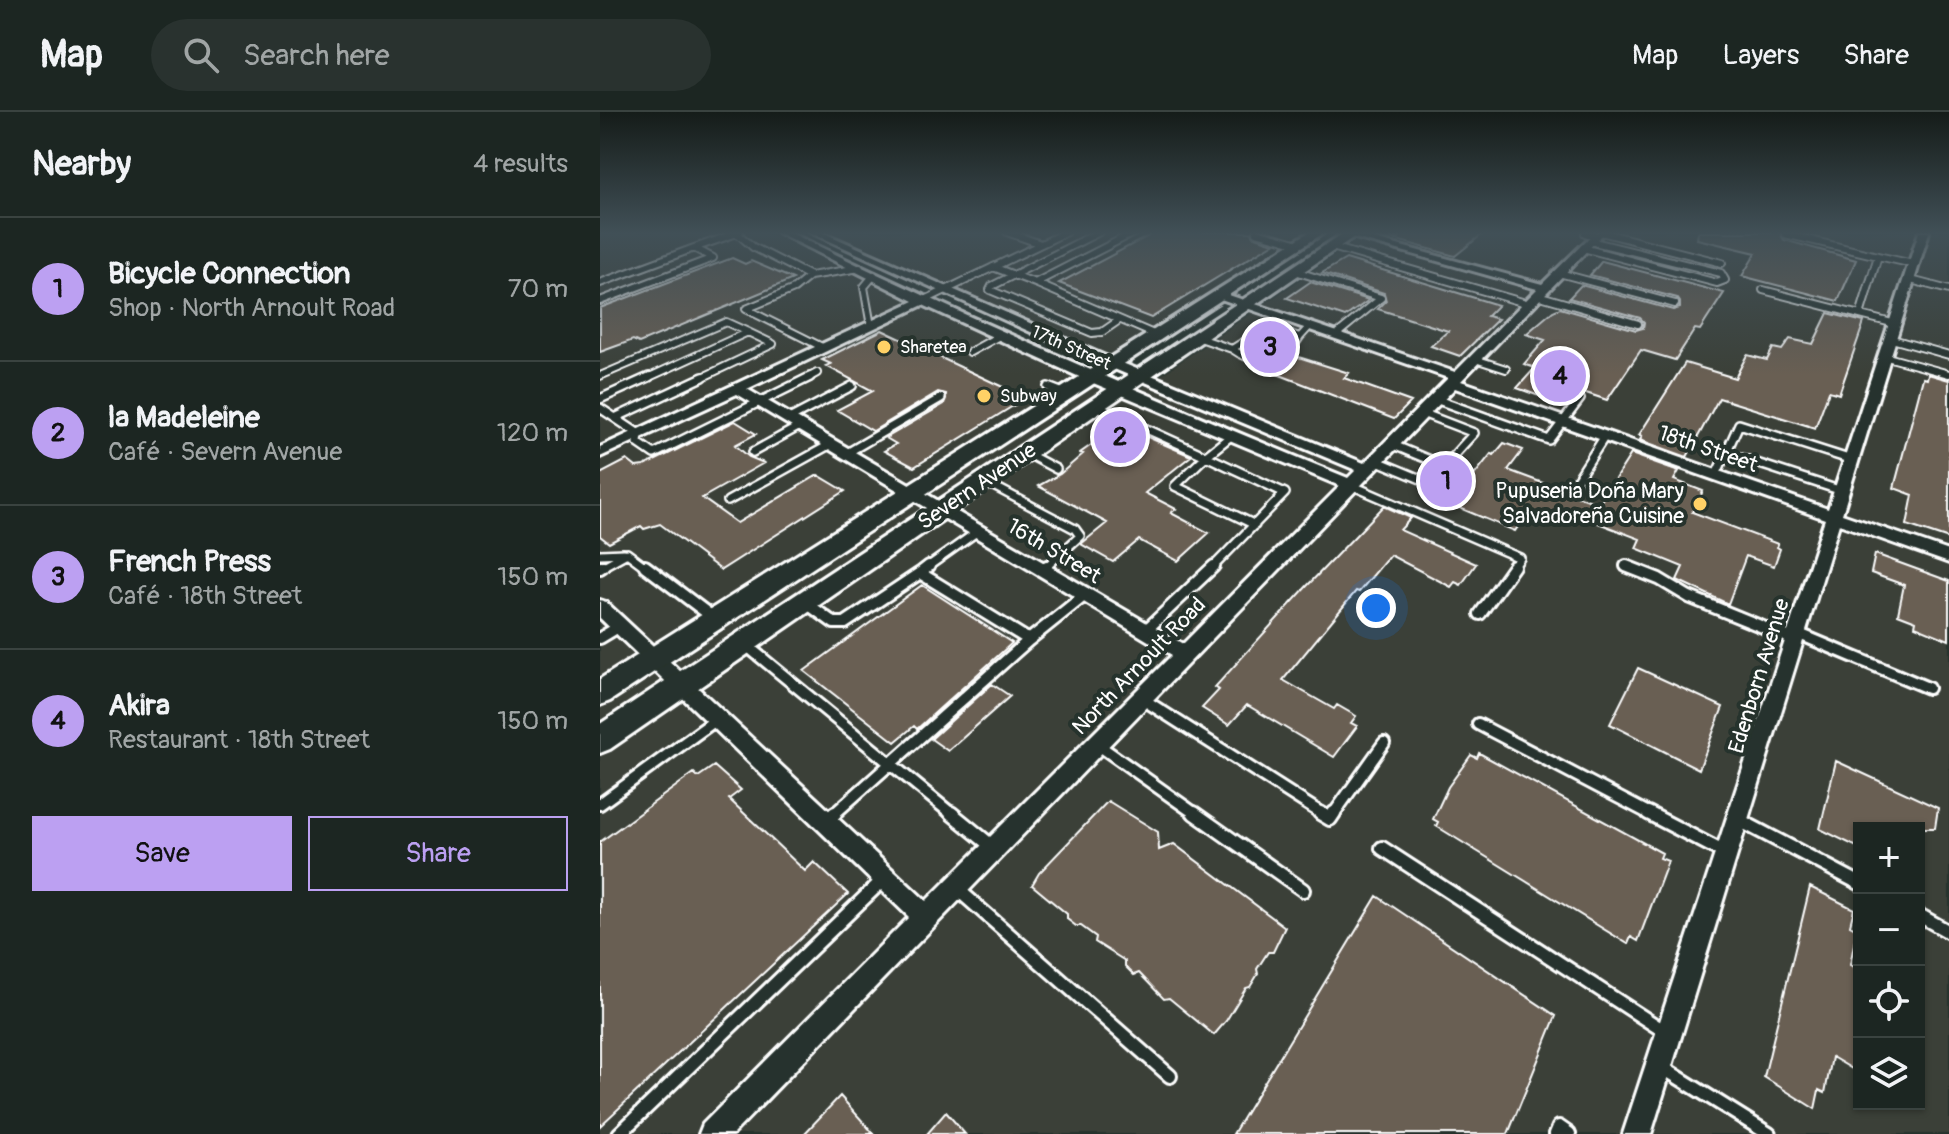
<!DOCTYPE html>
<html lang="en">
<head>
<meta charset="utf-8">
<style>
  :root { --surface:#1c2622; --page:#29322f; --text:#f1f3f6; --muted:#a0a5a5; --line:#3a4340; --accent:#bca0f2 }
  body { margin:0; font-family:Pangolin,sans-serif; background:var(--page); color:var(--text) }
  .controls { position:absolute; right:24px; bottom:24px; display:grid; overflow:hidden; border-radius:0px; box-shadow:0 2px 6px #0004 }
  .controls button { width:72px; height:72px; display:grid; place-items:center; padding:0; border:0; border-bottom:2px solid var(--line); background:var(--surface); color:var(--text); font:40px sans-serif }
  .you { position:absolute; left:776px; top:496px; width:28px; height:28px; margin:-20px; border:6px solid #fff; border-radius:50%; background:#1a73e8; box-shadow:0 0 0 12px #1a73e833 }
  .badge { display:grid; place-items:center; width:52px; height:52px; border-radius:50%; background:var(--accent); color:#111; font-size:26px; font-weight:700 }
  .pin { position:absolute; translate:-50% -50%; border:4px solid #fff; box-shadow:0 2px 8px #0006 }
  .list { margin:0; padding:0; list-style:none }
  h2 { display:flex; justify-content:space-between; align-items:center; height:104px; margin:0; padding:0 32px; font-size:34px }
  h2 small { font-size:26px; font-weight:400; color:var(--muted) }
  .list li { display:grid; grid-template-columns:52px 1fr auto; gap:24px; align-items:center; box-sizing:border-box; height:144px; padding:0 32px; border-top:2px solid var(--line) }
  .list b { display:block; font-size:30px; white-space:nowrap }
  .list p { margin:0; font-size:26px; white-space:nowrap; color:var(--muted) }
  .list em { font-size:26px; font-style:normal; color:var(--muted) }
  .actions { display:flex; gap:16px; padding:24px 32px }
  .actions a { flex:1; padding:18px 0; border:2px solid var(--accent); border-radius:0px; text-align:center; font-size:28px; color:var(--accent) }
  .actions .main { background:var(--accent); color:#111 }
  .icon { flex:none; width:44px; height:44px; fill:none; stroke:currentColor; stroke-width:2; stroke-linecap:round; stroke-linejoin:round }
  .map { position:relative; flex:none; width:1349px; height:1022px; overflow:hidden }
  header { display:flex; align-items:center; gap:48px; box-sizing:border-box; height:112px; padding:0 40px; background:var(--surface); border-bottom:2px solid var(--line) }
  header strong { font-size:38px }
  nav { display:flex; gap:44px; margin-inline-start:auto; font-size:28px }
  .search { width:560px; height:72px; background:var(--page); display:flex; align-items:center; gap:20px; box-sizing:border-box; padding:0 28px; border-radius:44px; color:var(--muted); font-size:30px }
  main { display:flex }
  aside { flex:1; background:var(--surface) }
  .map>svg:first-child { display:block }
</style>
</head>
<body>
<header>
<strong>Map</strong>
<div class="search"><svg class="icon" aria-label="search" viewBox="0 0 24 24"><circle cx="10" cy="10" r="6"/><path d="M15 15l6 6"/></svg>Search here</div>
<nav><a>Map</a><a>Layers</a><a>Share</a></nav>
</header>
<main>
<aside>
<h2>Nearby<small>4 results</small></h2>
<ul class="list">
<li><span class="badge">1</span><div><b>Bicycle Connection</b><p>Shop · North Arnoult Road</p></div><em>70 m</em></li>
<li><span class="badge">2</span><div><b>la Madeleine</b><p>Café · Severn Avenue</p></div><em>120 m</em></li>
<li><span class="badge">3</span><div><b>French Press</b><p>Café · 18th Street</p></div><em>150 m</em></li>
<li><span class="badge">4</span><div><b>Akira</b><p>Restaurant · 18th Street</p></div><em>150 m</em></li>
</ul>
<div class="actions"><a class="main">Save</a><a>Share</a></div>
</aside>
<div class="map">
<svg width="1349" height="1022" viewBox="0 0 1349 1022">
  <rect width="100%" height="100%" fill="#26332d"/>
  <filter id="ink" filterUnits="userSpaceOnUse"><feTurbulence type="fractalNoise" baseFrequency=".0125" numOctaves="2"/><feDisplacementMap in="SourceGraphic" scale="16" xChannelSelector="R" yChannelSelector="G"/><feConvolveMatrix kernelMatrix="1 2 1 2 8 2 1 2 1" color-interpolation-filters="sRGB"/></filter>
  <g filter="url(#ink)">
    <path fill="#3a4038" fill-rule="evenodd" d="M 0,120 L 164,120 L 542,276 L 769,120 L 1349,120 L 1349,1022 L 0,1022 ZM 1259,716 L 1319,716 L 1319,992 L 1259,992 Z
      M 207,120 L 717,120 L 512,251 Z"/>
    <path fill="#695e53" stroke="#fff" stroke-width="2" d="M 563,120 L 651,120 L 655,125 L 674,131 L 551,206 L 459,171 L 552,122 Z
      M 803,120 L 885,120 L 855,144 L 786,125 L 786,122 L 790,126 L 799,126 Z
      M 1098,120 L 1180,120 L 1184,128 L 1256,148 L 1238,189 L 1142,164 L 1156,141 L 1097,127 Z
      M 132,146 L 145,152 L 151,149 L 193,167 L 39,231 L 33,228 L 0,240 L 0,196 Z
      M 746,147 L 898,193 L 887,204 L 898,207 L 860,244 L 831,234 L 848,219 L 778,197 L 786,189 L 784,181 L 722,161 Z
      M 1002,149 L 1124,181 L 1100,218 L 1095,217 L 1075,248 L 1041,238 L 1007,288 L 971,276 L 959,291 L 917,276 L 935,256 L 924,252 L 945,228 L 926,222 L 953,199 L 960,196 L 1036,218 L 1043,216 L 1044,210 L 1040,206 L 969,186 L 981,173 L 1073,198 L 1080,196 L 1080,190 L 1077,186 L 990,163 Z
      M 710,170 L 769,188 L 745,205 L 687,186 Z
      M 1228,201 L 1264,210 L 1239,282 L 1229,279 L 1215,316 L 1119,286 L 1087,345 L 1040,328 L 1042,324 L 1039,323 L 1085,251 L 1135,266 L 1147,243 L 1167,248 L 1173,236 L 1182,238 L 1190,227 L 1213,232 Z
      M 282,218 L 426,286 L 314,355 L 284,339 L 296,332 L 286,326 L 344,292 L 346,282 L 338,280 L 273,319 L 237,298 L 273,279 L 226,254 L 231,252 L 222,248 Z
      M 670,224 L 689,230 L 668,242 L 649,239 Z
      M 692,243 L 749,261 L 744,266 L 811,290 L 794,307 L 667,258 Z
      M 1328,262 L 1349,268 L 1349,427 L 1307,413 L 1313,383 L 1294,376 L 1323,266 L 1327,267 Z
      M 135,309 L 156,322 L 135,333 L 149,345 L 164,351 L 102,386 L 137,411 L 218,363 L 245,379 L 121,458 L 60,412 L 44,417 L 41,414 L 9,431 L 0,424 L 0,362 L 27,348 L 36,355 L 44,354 Z
      M 520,313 L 591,344 L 545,381 L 576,397 L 571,401 L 609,421 L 578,449 L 539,428 L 513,450 L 481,432 L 507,411 L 438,374 L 460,362 L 483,342 L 480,341 Z
      M 904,331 L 923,338 L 908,358 L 999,392 L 1031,342 L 1079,359 L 1074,368 L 1103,379 L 1092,400 L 1178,432 L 1177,435 L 1180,437 L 1174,454 L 1146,444 L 1128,492 L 1077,468 L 1083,455 L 1036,436 L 1040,427 L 967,399 L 959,411 L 926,403 L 915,419 L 826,382 L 844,361 L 868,371 L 891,342 L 894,343 Z
      M 784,394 L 811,406 L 800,418 L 876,452 L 861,473 L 855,470 L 851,475 L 790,443 L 759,480 L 756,479 L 683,568 L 734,597 L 737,593 L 756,604 L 751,611 L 757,614 L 734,645 L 647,593 L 629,613 L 602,596 L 619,578 L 615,575 L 707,474 Z
      M 1275,442 L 1349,469 L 1349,528 L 1315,514 L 1316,509 L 1298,502 L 1304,473 L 1271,461 Z
      M 322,473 L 412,531 L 317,617 L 314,614 L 295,630 L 204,559 Z
      M 1038,556 L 1123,595 L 1099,657 L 1010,612 Z
      M 392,572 L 410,584 L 348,639 L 331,627 Z
      M 879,641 L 1062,741 L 1060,746 L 1068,749 L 1038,829 L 1031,825 L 1028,832 L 836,714 L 838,710 L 833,707 L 848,675 L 871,643 L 877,646 Z
      M 1236,649 L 1338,696 L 1335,716 L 1259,716 L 1259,736 L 1220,717 Z
      M 114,654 L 141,678 L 129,687 L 205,759 L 214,750 L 248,782 L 0,1014 L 0,730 L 94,661 L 98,665 Z
      M 508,689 L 558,720 L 559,738 L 574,732 L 685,815 L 673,840 L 668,840 L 657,857 L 658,862 L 650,875 L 646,876 L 626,909 L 614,923 L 569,886 L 564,887 L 539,861 L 534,863 L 525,854 L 525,849 L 495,830 L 496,825 L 481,814 L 476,814 L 467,807 L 467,802 L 432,773 L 439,761 Z
      M 1210,775 L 1254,797 L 1250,813 L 1257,817 L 1250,853 L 1259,858 L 1259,961 L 1232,945 L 1225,981 L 1219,978 L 1215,997 L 1164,965 Z
      M 777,784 L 956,904 L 908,1022 L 633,1022 Z
      M 240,984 L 274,1022 L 204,1022 Z
      M 346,1000 L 365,1022 L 327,1022 Z"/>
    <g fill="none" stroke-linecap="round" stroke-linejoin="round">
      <g stroke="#fff" stroke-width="10">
        <path id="lane-far3" d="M 140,120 L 137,121 L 153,135 L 210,164
          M 407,120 L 441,132
          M 499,120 L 392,174 L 390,178 L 492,221 L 502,220 L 518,209
          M 657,120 L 699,132
          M 792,120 L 797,120
          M 1001,120 L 1122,151
          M 985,121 L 996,124
          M 1185,122 L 1278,144
          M 732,135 L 929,192
          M 94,136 L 137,121
          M 983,136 L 1117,171 L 1125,168 L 1121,161 L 990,129
          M 393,155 L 435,171 L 535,120
          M 695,159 L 781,186 L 736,223
          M 959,161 L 1075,192
          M 1307,167 L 1349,178
          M 0,171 L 94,136 L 113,146 L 0,189
          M 435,171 L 556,223
          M 1163,178 L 1260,203
          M 937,183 L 1038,212
          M 323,189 L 466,120
          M 1296,212 L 1260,203 L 1278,144 L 1313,152
          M 271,214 L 264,175 L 274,163
          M 597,225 L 632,237 L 667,215 L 700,225 L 710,214
          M 1292,227 L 1349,243
          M 224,236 L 146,197 L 194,177 L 210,164 L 260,156
          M 632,237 C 657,255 684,252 700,225
          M 370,240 L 399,224
          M 1287,245 L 1349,262
          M 875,247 L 906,257
          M 0,264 L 126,210 L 148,220
          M 45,267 L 148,220 L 173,232 L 99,267
          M 206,267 L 217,261"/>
      </g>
      <g stroke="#fff" stroke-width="12">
        <path id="lane-far2" d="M 448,275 L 466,282
          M 0,287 L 49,265
          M 835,287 L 949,328 L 980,287
          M 496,294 L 606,344 L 575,374 L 655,413
          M 0,296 L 39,322 L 38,331 L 54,342 L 210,265
          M 15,306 L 103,265
          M 189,307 L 252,274
          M 791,332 L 844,354 L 874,321 L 822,301
          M 153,340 L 200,314
          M 247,341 L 341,286
          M 426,341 L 456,357
          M 1126,341 L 1139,312 L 1252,348
          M 775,348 L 828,370
          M 1116,363 L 1126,341 L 1242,379
          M 384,369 L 475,417 L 480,424 L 445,456
          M 751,373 L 920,446 L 913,456
          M 973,374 L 1005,324
          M 128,389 L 231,332
          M 0,442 L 24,441
          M 1025,454 L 1031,456
          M 0,456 L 27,441 L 47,456
          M 326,456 L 378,419
          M 612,456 L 685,381 L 606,344 L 632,323"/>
      </g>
      <g stroke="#fff" stroke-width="16">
        <path id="lane-far1" d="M 45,454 L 115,507
          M 1026,454 L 1059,467 L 1089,485 L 1195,528
          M 0,456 L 3,454
          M 443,458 L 447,454
          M 320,461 L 329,454
          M 205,490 L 234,511 L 245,511 L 320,461 L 429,528 L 485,483
          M 880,502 L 914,454
          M 545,519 L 614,454
          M 1197,521 L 1328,576
          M 0,526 L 20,514
          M 146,533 L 353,703
          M 541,586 L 724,703
          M 878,612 L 1052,703
          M 497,632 L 597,703
          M 0,692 L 117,607
          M 233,703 L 429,528
          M 733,703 L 784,631"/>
      </g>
      <g stroke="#fff" stroke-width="18">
        <path id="lane" d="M 351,701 L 394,736
          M 594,701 L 703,778
          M 720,701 L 730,707 L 734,701
          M 1048,701 L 1125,741
          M 1139,708 L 1259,771
          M 225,710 L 235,701
          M 782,736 L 1067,921
          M 355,775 L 570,964
          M 1319,803 L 1349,820
          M 1060,954 L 1169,1022
          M 19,1022 L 285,766
          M 956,1022 L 959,1015 L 969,1022"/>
      </g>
      <g stroke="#fff" stroke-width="6">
        <path id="street" d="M 177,120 L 189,120 C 373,209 559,289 748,366 L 756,358 L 495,249 L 210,120 L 222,120 L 503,243 L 764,351 L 848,266 L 615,185 L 615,181 L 623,181 L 855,260 L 937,177 L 734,120 L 749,120 L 942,172 L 995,120 L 1005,120 L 861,269 L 1228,397 L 1319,120 L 1329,120 L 1242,402 L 1349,439 L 1349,451 L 1239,412 L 1051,1022 L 1023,1022 L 1225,407 L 855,276 L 133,1022 L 99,1022 L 103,1012 L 309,805 L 0,506 L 0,488 L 6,490 L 326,789 L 572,543 L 137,282 L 0,345 L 0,335 L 314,189 ZM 323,193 L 486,268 L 740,374 L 583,532 L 147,277 Z"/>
      </g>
      <g stroke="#fff" stroke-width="6">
        <path id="secondary" d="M 709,120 L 725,120 L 10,589 L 0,593 L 0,567 Z
          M 745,120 L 761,120 L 10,637 L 0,641 L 0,612 Z"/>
      </g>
      <use href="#lane-far3" stroke="#26332d" stroke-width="6"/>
      <use href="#lane-far2" stroke="#26332d" stroke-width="7"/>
      <use href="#lane-far1" stroke="#26332d" stroke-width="10"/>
      <use href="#lane" stroke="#26332d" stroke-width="12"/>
      <use href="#street" fill="#26332d" fill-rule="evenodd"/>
      <use href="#secondary" fill="#26332d" fill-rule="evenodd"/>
    </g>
  </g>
  <linearGradient id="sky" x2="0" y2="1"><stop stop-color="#151c19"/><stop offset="0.46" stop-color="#415057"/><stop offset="1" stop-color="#415057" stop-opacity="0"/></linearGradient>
  <rect width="1349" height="263" fill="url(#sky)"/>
  <g fill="#ffd166" stroke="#26332d" stroke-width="3">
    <circle cx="284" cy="235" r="8"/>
    <circle cx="384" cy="284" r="8"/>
    <circle cx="1100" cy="392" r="8"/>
  </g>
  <g text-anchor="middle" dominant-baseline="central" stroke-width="8" stroke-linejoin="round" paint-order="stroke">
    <g font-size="18" fill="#fff" stroke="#26332d" text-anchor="start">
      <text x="300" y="235">Sharetea</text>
      <text x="400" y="284">Subway</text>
    </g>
    <g font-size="18" fill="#fff" stroke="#26332d">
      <text transform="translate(471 236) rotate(24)">17th Street</text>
    </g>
    <g font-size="22" fill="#fff" stroke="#26332d">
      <text transform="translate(1108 337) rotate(19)">18th Street</text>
      <text transform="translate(377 374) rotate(-34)">Severn Avenue</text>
      <text transform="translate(454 439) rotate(31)">16th Street</text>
      <text transform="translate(539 554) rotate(-46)">North Arnoult Road</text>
      <text transform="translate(1159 564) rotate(-73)">Edenborn Avenue</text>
    </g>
    <g font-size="22" fill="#fff" stroke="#26332d" text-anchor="end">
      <text x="1084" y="379">Pupuseria Doña Mary<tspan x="1084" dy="25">Salvadoreña Cuisine</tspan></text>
    </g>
  </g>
</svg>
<div class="controls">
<button>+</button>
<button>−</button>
<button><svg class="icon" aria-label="locate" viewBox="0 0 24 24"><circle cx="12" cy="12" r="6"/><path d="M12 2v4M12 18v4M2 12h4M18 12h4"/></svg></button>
<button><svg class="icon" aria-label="layers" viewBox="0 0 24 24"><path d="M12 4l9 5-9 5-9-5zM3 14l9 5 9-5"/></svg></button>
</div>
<div class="you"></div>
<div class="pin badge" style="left:846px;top:369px">1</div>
<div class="pin badge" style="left:520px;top:325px">2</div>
<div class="pin badge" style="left:670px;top:235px">3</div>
<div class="pin badge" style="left:960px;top:264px">4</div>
</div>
</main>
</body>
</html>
